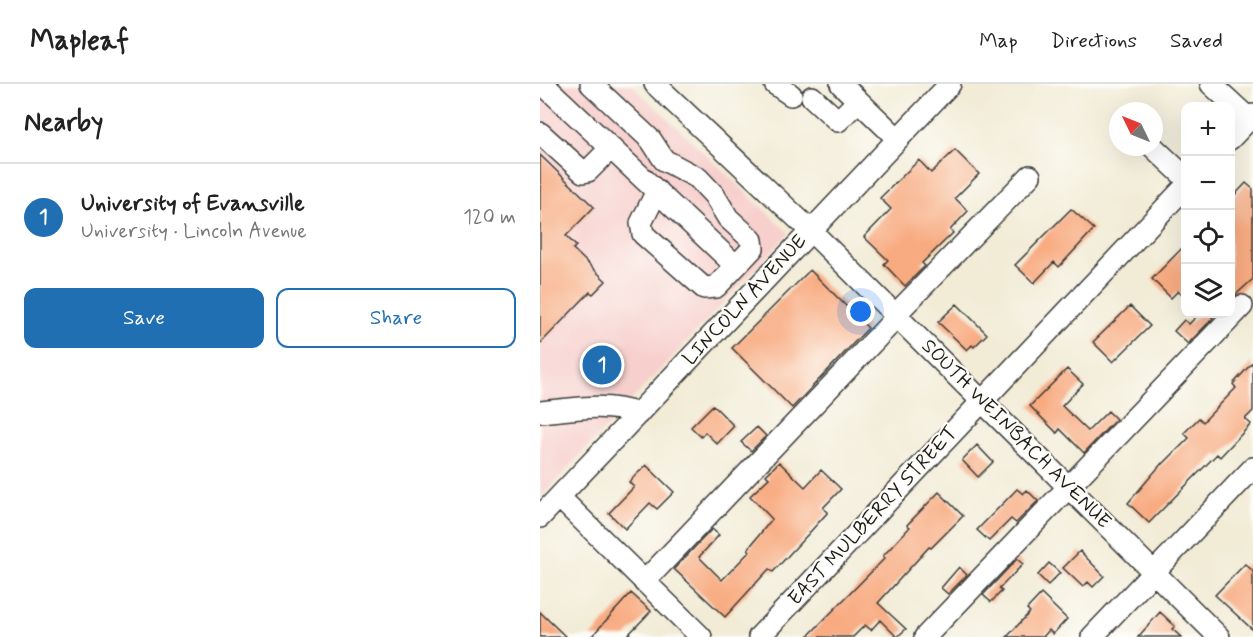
<!DOCTYPE html>
<html lang="en">
<head>
<meta charset="utf-8">
<style>
  :root { --surface:#fff; --page:#f6f6f6; --text:#222; --muted:#767676; --line:#e0e0e0; --accent:#1f6fb2 }
  body { margin:0; font-family:Mynerve,sans-serif; background:var(--page); color:var(--text) }
  .controls { position:absolute; right:18px; top:18px; display:grid; overflow:hidden; border-radius:12px; box-shadow:0 6px 24px #0002 }
  .controls button { width:54px; height:54px; display:grid; place-items:center; padding:0; border:0; border-bottom:2px solid var(--line); background:var(--surface); color:var(--text); font:30px sans-serif }
  .compass { position:absolute; left:569px; top:18px; width:54px; height:54px; border-radius:50%; background:var(--surface); box-shadow:0 6px 24px #0002; rotate:313deg }
  .you { position:absolute; left:321px; top:228px; width:21px; height:21px; margin:-15px; border:4px solid #fff; border-radius:50%; background:#1a73e8; box-shadow:0 0 0 9px #1a73e833 }
  .badge { display:grid; place-items:center; width:39px; height:39px; border-radius:50%; background:var(--accent); color:#fff; font-size:20px; font-weight:700 }
  .pin { position:absolute; translate:-50% -50%; border:3px solid #fff; box-shadow:0 2px 6px #0006 }
  .list { margin:0; padding:0; list-style:none }
  h2 { display:flex; justify-content:space-between; align-items:center; height:78px; margin:0; padding:0 24px; font-size:26px }
  h2 small { font-size:20px; font-weight:400; color:var(--muted) }
  .list li { display:grid; grid-template-columns:39px 1fr auto; gap:18px; align-items:center; box-sizing:border-box; height:108px; padding:0 24px; border-top:2px solid var(--line) }
  .list b { display:block; font-size:22px; white-space:nowrap }
  .list p { margin:0; font-size:20px; white-space:nowrap; color:var(--muted) }
  .list em { font-size:20px; font-style:normal; color:var(--muted) }
  .actions { display:flex; gap:12px; padding:18px 24px }
  .actions a { flex:1; padding:14px 0; border:2px solid var(--accent); border-radius:12px; text-align:center; font-size:21px; color:var(--accent) }
  .actions .main { background:var(--accent); color:#fff }
  .icon { flex:none; width:33px; height:33px; fill:none; stroke:currentColor; stroke-width:2; stroke-linecap:round; stroke-linejoin:round }
  .map { position:relative; flex:none; width:713px; height:553px; overflow:hidden }
  header { display:flex; align-items:center; gap:36px; box-sizing:border-box; height:84px; padding:0 30px; background:var(--surface); border-bottom:2px solid var(--line) }
  header strong { font-size:28px }
  nav { display:flex; gap:33px; margin-inline-start:auto; font-size:21px }
  main { display:flex }
  aside { flex:1; background:var(--surface) }
  .map>svg:first-child { display:block }
</style>
</head>
<body>
<header>
<strong>Mapleaf</strong>
<nav><a>Map</a><a>Directions</a><a>Saved</a></nav>
</header>
<main>
<aside>
<h2>Nearby<small></small></h2>
<ul class="list">
<li><span class="badge">1</span><div><b>University of Evansville</b><p>University · Lincoln Avenue</p></div><em>120 m</em></li>
</ul>
<div class="actions"><a class="main">Save</a><a>Share</a></div>
</aside>
<div class="map">
<svg width="713" height="553" viewBox="0 0 713 553">
  <rect width="100%" height="100%" fill="#fdfcf7"/>
  <filter id="ink" filterUnits="userSpaceOnUse"><feTurbulence type="fractalNoise" baseFrequency=".0167" numOctaves="2"/><feDisplacementMap in="SourceGraphic" scale="12" xChannelSelector="R" yChannelSelector="G"/><feConvolveMatrix kernelMatrix="1 2 1 2 8 2 1 2 1" color-interpolation-filters="sRGB"/></filter>
  <filter id="wash" filterUnits="userSpaceOnUse"><feTurbulence type="fractalNoise" baseFrequency=".008" numOctaves="4" result="noise"/><feDisplacementMap in="SourceGraphic" scale="24" xChannelSelector="R" yChannelSelector="G"/><feGaussianBlur stdDeviation="1.35" result="paint"/><feColorMatrix in="noise" values="0 0 0 0 0 0 0 0 0 0 0 0 0 0 0 0 0 1.4 0 .05"/><feComposite in="paint" operator="in"/></filter>
  <g filter="url(#wash)">
    <rect width="100%" height="100%" fill="#f2ecd7"/>
    <path fill="#f7d0ce" d="M 0,0 L 91,0 L 249,149 L 0,414 Z"/>
    <g id="blocks">
      <path fill="#f8ab81" d="M 415,66 L 439,90 L 415,114 L 428,127 L 410,146 L 413,149 L 382,179 L 385,182 L 365,202 L 344,180 L 348,176 L 324,153 L 351,125 L 340,114 L 379,76 L 391,89 Z
        M 0,71 L 54,123 L 26,152 L 36,162 L 33,165 L 66,197 L 53,210 L 50,208 L 0,260 Z
        M 706,99 L 713,105 L 713,195 L 690,216 L 690,116 Z
        M 531,125 L 554,145 L 519,183 L 514,178 L 494,199 L 475,181 Z
        M 645,161 L 645,214 L 638,207 L 631,214 L 612,195 Z
        M 270,186 L 328,244 L 252,324 L 192,264 Z
        M 417,220 L 447,250 L 434,263 L 432,261 L 427,266 L 398,238 Z
        M 590,222 L 610,242 L 573,278 L 553,258 Z
        M 659,230 L 669,230 L 673,234 L 648,260 L 634,247 L 644,236 L 649,240 Z
        M 713,278 L 713,327 L 705,335 L 711,340 L 680,373 L 677,370 L 609,439 L 588,419 L 622,379 L 623,380 L 649,354 L 644,349 L 659,334 L 663,338 L 696,304 L 693,300 Z
        M 527,285 L 543,300 L 522,322 L 548,347 L 568,327 L 576,335 L 544,369 L 520,345 L 517,349 L 490,322 Z
        M 173,321 L 194,342 L 177,360 L 165,348 L 161,353 L 151,343 Z
        M 217,343 L 226,352 L 211,367 L 201,358 Z
        M 437,361 L 453,378 L 438,393 L 422,376 Z
        M 239,378 L 265,403 L 281,386 L 301,405 L 283,424 L 288,428 L 270,448 L 233,488 L 229,485 L 185,533 L 134,485 L 172,445 L 179,451 L 159,473 L 182,496 L 210,467 L 208,465 L 232,435 L 210,412 L 229,394 L 226,391 Z
        M 106,381 L 134,408 L 117,425 L 110,419 L 85,445 L 69,429 L 94,403 L 89,398 Z
        M 477,405 L 483,410 L 487,406 L 498,417 L 476,439 L 471,435 L 449,457 L 437,446 Z
        M 399,408 L 423,432 L 391,464 L 389,463 L 338,519 L 366,545 L 357,553 L 340,536 L 331,546 L 325,541 L 313,553 L 267,553 L 345,474 L 343,472 L 370,443 L 367,441 Z
        M 540,467 L 564,492 L 553,503 L 548,498 L 543,503 L 523,484 Z
        M 477,475 L 483,480 L 459,505 L 462,507 L 451,518 L 443,511 Z
        M 509,479 L 520,489 L 508,501 L 498,491 Z
        M 705,480 L 713,487 L 713,546 L 675,511 Z
        M 419,483 L 427,491 L 408,510 L 401,504 Z
        M 91,509 L 111,527 L 86,553 L 51,553 Z
        M 501,510 L 527,535 L 513,550 L 509,546 L 503,553 L 467,553 L 490,528 L 487,525 Z
        M 0,528 L 26,553 L 0,553 Z
        M 620,528 L 635,542 L 632,545 L 641,553 L 598,553 Z"/>
    </g>
  </g>
  <g filter="url(#ink)">
    <use href="#blocks" fill-opacity="0" stroke="#3c3b38" stroke-width="1.5"/>
    <g fill="none" stroke-linecap="round" stroke-linejoin="round">
      <g stroke="#3c3b38" stroke-width="24">
        <path id="minor" d="M 3,0 L 196,182 L 213,164 L 212,156 L 188,134 L 174,111 L 158,94 L 124,76 L 111,56 L 51,0
          M 115,0 L 271,147 L 679,553
          M 235,0 L 251,11
          M 301,0 L 358,55
          M 671,0 L 709,35
          M 272,13 L 298,37 L 318,17
          M 0,49 L 43,88 L 48,87 L 71,64
          M 690,55 L 713,31
          M 613,63 L 646,94
          M 117,107 L 101,139 L 103,150 L 164,204 L 176,203 L 196,182
          M 0,328 C 33,325 67,318 98,330
          M 19,413 L 161,553
          M 0,433 L 410,0
          M 104,498 L 353,237 L 355,231 L 490,92
          M 219,553 L 646,102
          M 385,553 L 702,222
          M 552,553 L 713,384"/>
      </g>
      <use href="#minor" stroke="#fff" stroke-width="21"/>
    </g>
  </g>
  <g text-anchor="middle" dominant-baseline="central" stroke-width="4.5" stroke-linejoin="round" paint-order="stroke">
    <g font-size="20" fill="#1c1c1c" stroke="#fdfcf7">
      <text transform="translate(205 216) rotate(-47)">LINCOLN AVENUE</text>
      <text transform="translate(476 350) rotate(45)">SOUTH WEINBACH AVENUE</text>
      <text transform="translate(333 432) rotate(-47)">EAST MULBERRY STREET</text>
    </g>
  </g>
</svg>
<div class="controls">
<button>+</button>
<button>−</button>
<button><svg class="icon" aria-label="locate" viewBox="0 0 24 24"><circle cx="12" cy="12" r="6"/><path d="M12 2v4M12 18v4M2 12h4M18 12h4"/></svg></button>
<button><svg class="icon" aria-label="layers" viewBox="0 0 24 24"><path d="M12 4l9 5-9 5-9-5zM3 14l9 5 9-5"/></svg></button>
</div>
<svg class="compass" viewBox="-18 -18 36 36"><path d="M0-13l5 13h-10z" fill="#e53935"/><path d="M0 13l5-13h-10z" fill="#767676"/></svg>
<div class="you"></div>
<div class="pin badge" style="left:62px;top:281px">1</div>
</div>
</main>
</body>
</html>
